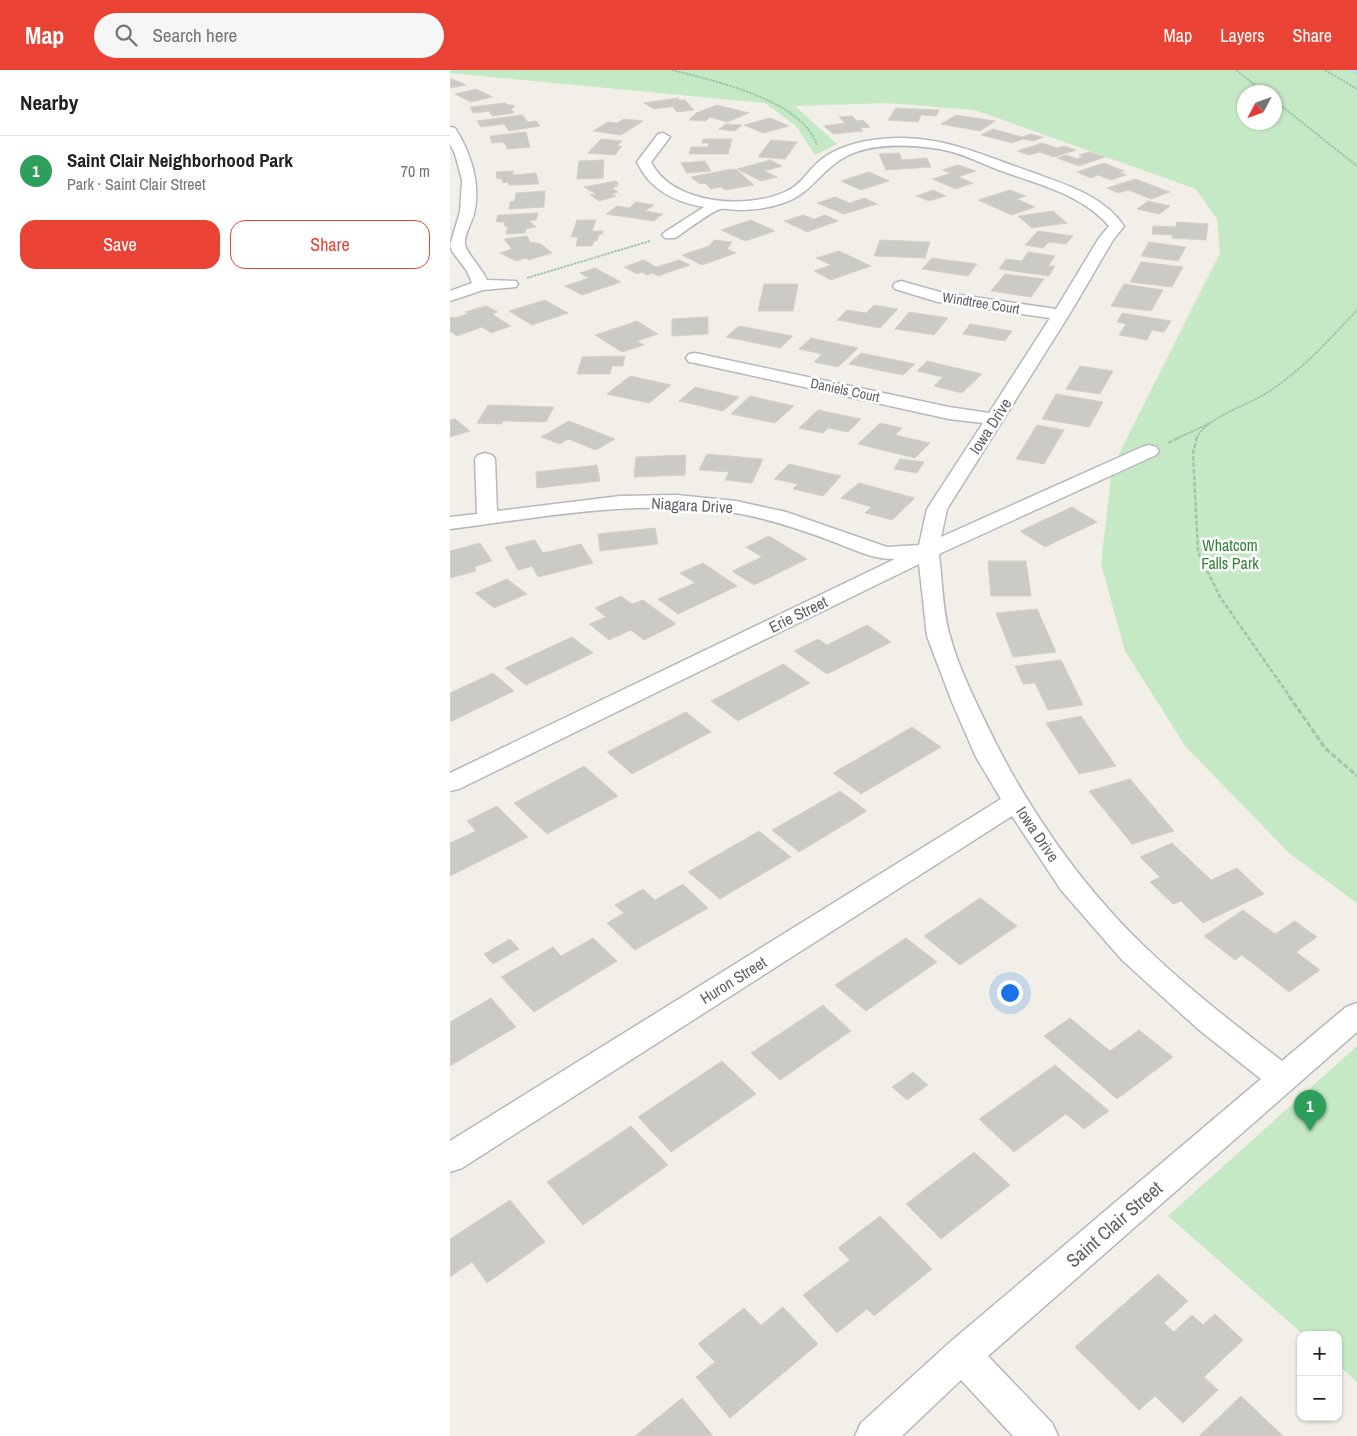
<!DOCTYPE html>
<html lang="en">
<head>
<meta charset="utf-8">
<style>
  :root { --surface:#fff; --page:#f6f6f6; --text:#202124; --muted:#757577; --line:#e0e0e0; --accent:#ea4335 }
  body { margin:0; font-family:"Archivo Narrow",sans-serif; background:var(--page); color:var(--text) }
  .controls { position:absolute; right:15px; bottom:15px; display:grid; overflow:hidden; border-radius:10px; box-shadow:0 1px 4px #0004 }
  .controls button { width:45px; height:45px; display:grid; place-items:center; padding:0; border:0; border-bottom:1px solid var(--line); background:var(--surface); color:var(--text); font:25px sans-serif }
  .compass { position:absolute; left:787px; top:15px; width:45px; height:45px; border-radius:50%; background:var(--surface); box-shadow:0 1px 4px #0004; rotate:229deg }
  .you { position:absolute; left:559px; top:922px; width:18px; height:18px; margin:-12px; border:4px solid #fff; border-radius:50%; background:#1a73e8; box-shadow:0 0 0 8px #1a73e833 }
  .badge { display:grid; place-items:center; width:32px; height:32px; border-radius:50%; background:var(--accent); color:#fff; font-size:16px; font-weight:700 }
  .pin { position:absolute; translate:-50% -41px; filter:drop-shadow(0 1px 2px #0008) }
  .pin::after { content:''; position:absolute; top:26px; width:18px; height:15px; background:inherit; clip-path:polygon(0 0,100% 0,50% 100%) }
  .list { margin:0; padding:0; list-style:none }
  h2 { display:flex; justify-content:space-between; align-items:center; height:65px; margin:0; padding:0 20px; font-size:21px }
  h2 small { font-size:16px; font-weight:400; color:var(--muted) }
  .list li { display:grid; grid-template-columns:32px 1fr auto; gap:15px; align-items:center; box-sizing:border-box; height:70px; padding:0 20px; border-top:1px solid var(--line) }
  .list b { display:block; font-size:19px; white-space:nowrap }
  .list p { margin:0; font-size:16px; white-space:nowrap; color:var(--muted) }
  .list em { font-size:16px; font-style:normal; color:var(--muted) }
  .actions { display:flex; gap:10px; padding:15px 20px }
  .actions a { flex:1; padding:11px 0; border:1px solid var(--accent); border-radius:15px; text-align:center; font-size:18px; color:var(--accent) }
  .actions .main { background:var(--accent); color:#fff }
  .icon { flex:none; width:28px; height:28px; fill:none; stroke:currentColor; stroke-width:2; stroke-linecap:round; stroke-linejoin:round }
  .map { position:relative; flex:none; width:907px; height:1366px; overflow:hidden }
  header { display:flex; align-items:center; gap:30px; box-sizing:border-box; height:70px; padding:0 25px; background:var(--accent); color:#fff }
  header strong { font-size:24px }
  nav { display:flex; gap:28px; margin-inline-start:auto; font-size:18px }
  .search { width:350px; height:45px; background:var(--page); display:flex; align-items:center; gap:12px; box-sizing:border-box; padding:0 18px; border-radius:28px; color:var(--muted); font-size:19px }
  main { display:flex }
  aside { flex:1; background:var(--surface) }
  .map>svg:first-child { display:block }
</style>
</head>
<body>
<header>
<strong>Map</strong>
<div class="search"><svg class="icon" aria-label="search" viewBox="0 0 24 24"><circle cx="10" cy="10" r="6"/><path d="M15 15l6 6"/></svg>Search here</div>
<nav><a>Map</a><a>Layers</a><a>Share</a></nav>
</header>
<main>
<aside>
<h2>Nearby<small></small></h2>
<ul class="list">
<li><span class="badge" style="background:#2e9e5b">1</span><div><b>Saint Clair Neighborhood Park</b><p>Park · Saint Clair Street</p></div><em>70 m</em></li>
</ul>
<div class="actions"><a class="main">Save</a><a>Share</a></div>
</aside>
<div class="map">
<svg width="907" height="1366" viewBox="0 0 907 1366">
  <rect width="100%" height="100%" fill="#f1efe8"/>
  <path fill="#c5e8c5" fill-rule="evenodd" d="M 0,0 L 907,0 L 907,833 L 839,783 L 736,677 L 675,581 L 651,494 L 662,398 L 770,183 L 767,149 L 746,119 L 525,40 L 437,33 L 345,36 L 387,74 L 365,85 L 346,56 L 315,33 L 0,3 ZM 794,22 L 824,22 L 824,52 L 794,52 Z
    M 907,976 L 907,1312 L 888,1295 L 888,1265 L 854,1265 L 718,1146 Z"/>
  <g fill="none" stroke-linecap="round" stroke-linejoin="round">
    <path fill="#aadaff" fill-rule="evenodd" d="M 900,0 L 904,0 L 907,2 L 907,5 Z"/>
  </g>
  <path fill="#cccac5" stroke="#d6d1c6" d="M 0,8 L 16,15 L 0,18 Z
    M 26,19 L 43,27 L 21,32 L 5,24 Z
    M 228,28 L 229,30 L 235,30 L 244,40 L 227,42 L 223,37 L 226,36 L 204,39 L 194,33 Z
    M 56,33 L 58,35 L 63,35 L 65,37 L 61,38 L 64,43 L 42,46 L 39,41 L 23,43 L 20,37 Z
    M 267,35 L 299,43 L 277,52 L 260,47 L 256,51 L 239,50 L 246,43 Z
    M 446,38 L 489,40 L 486,46 L 471,45 L 468,52 L 438,50 Z
    M 72,45 L 78,52 L 86,51 L 90,56 L 59,61 L 54,54 L 31,57 L 27,51 Z
    M 506,45 L 545,51 L 530,61 L 491,54 Z
    M 402,46 L 407,51 L 413,50 L 420,57 L 410,58 L 413,61 L 383,64 L 374,56 L 395,53 L 389,47 Z
    M 320,48 L 339,56 L 313,63 L 294,55 Z
    M 174,49 L 193,51 L 171,65 L 143,61 L 158,52 L 167,53 Z
    M 276,54 L 292,55 L 285,61 L 269,59 Z
    M 543,59 L 572,67 L 580,64 L 593,67 L 584,71 L 573,69 L 562,73 L 531,65 Z
    M 76,62 L 80,77 L 57,79 L 55,74 L 52,72 L 42,73 L 40,66 Z
    M 151,69 L 172,71 L 167,76 L 172,76 L 165,85 L 138,83 Z
    M 253,69 L 282,69 L 278,84 L 239,84 L 241,77 L 258,77 L 259,73 L 252,73 Z
    M 321,70 L 347,72 L 335,89 L 308,87 Z
    M 592,73 L 607,78 L 614,76 L 626,80 L 604,87 L 589,82 L 579,85 L 567,81 Z
    M 639,82 L 655,87 L 629,96 L 607,88 L 616,85 L 627,89 L 633,86 L 629,85 Z
    M 449,83 L 452,90 L 477,88 L 481,97 L 436,100 L 429,84 Z
    M 154,90 L 153,108 L 127,109 L 129,91 Z
    M 320,90 L 332,96 L 314,101 L 327,107 L 311,111 L 287,99 Z
    M 255,91 L 261,101 L 237,103 L 231,93 Z
    M 654,93 L 674,101 L 669,102 L 676,105 L 661,110 L 648,105 L 641,108 L 627,102 Z
    M 508,95 L 526,101 L 508,107 L 523,113 L 506,119 L 482,109 L 501,103 L 492,100 Z
    M 281,99 L 287,100 L 304,115 L 275,120 L 271,117 L 261,119 L 255,113 L 250,114 L 241,107 Z
    M 63,101 L 63,105 L 86,103 L 89,114 L 59,115 L 58,112 L 53,113 L 52,109 L 47,109 L 46,102 Z
    M 419,102 L 439,111 L 411,120 L 391,111 Z
    M 685,109 L 720,122 L 701,129 L 678,120 L 668,123 L 657,118 Z
    M 166,111 L 169,114 L 165,115 L 168,116 L 162,118 L 168,122 L 161,124 L 166,126 L 149,131 L 140,125 L 146,124 L 134,117 Z
    M 483,120 L 496,126 L 479,131 L 466,126 Z
    M 560,120 L 576,126 L 567,129 L 585,137 L 562,145 L 528,130 Z
    M 95,121 L 94,137 L 59,139 L 60,132 L 65,131 L 66,123 Z
    M 385,127 L 400,133 L 414,128 L 427,134 L 394,144 L 367,133 Z
    M 698,131 L 720,136 L 709,144 L 687,139 Z
    M 186,132 L 204,135 L 195,141 L 213,144 L 204,151 L 156,144 L 167,136 L 179,138 Z
    M 603,141 L 617,153 L 582,158 L 568,146 Z
    M 88,143 L 86,150 L 79,151 L 86,157 L 76,159 L 75,163 L 56,164 L 58,156 L 54,156 L 55,152 L 46,152 L 48,145 Z
    M 353,145 L 364,149 L 375,145 L 388,151 L 357,162 L 334,151 Z
    M 127,150 L 146,150 L 142,161 L 153,161 L 152,164 L 149,164 L 147,171 L 144,171 L 142,176 L 126,176 L 128,167 L 121,167 Z
    M 301,150 L 325,161 L 295,171 L 271,160 Z
    M 727,152 L 758,154 L 756,170 L 722,168 L 723,165 L 702,164 L 703,156 L 726,157 Z
    M 588,161 L 623,166 L 616,174 L 599,172 L 593,178 L 575,175 Z
    M 77,166 L 80,172 L 91,174 L 102,183 L 79,190 L 76,188 L 66,191 L 50,183 L 62,179 L 54,169 Z
    M 264,170 L 282,172 L 277,179 L 286,183 L 252,195 L 232,185 L 259,176 Z
    M 430,170 L 480,172 L 475,188 L 424,186 Z
    M 699,172 L 736,177 L 728,191 L 691,186 Z
    M 389,181 L 421,196 L 381,210 L 364,201 L 381,195 L 366,188 Z
    M 578,182 L 605,186 L 598,196 L 605,196 L 599,206 L 549,199 L 556,189 L 572,191 Z
    M 482,188 L 527,194 L 518,206 L 472,199 Z
    M 194,190 L 206,197 L 229,190 L 240,195 L 208,206 L 203,203 L 197,205 L 192,202 L 187,204 L 174,197 Z
    M 691,192 L 733,197 L 722,217 L 680,212 Z
    M 145,198 L 171,212 L 132,225 L 115,216 L 139,208 L 130,203 Z
    M 555,204 L 594,209 L 581,227 L 541,221 Z
    M 314,214 L 348,214 L 343,241 L 308,241 Z
    M 674,214 L 713,220 L 701,241 L 661,236 Z
    M 95,230 L 118,243 L 82,255 L 59,241 Z
    M 424,235 L 448,239 L 430,258 L 387,250 L 397,240 L 416,243 Z
    M 36,236 L 48,242 L 42,244 L 61,256 L 41,263 L 32,257 L 7,266 L 0,261 L 0,247 L 5,248 L 18,244 L 15,242 Z
    M 459,242 L 498,248 L 484,265 L 445,259 Z
    M 672,243 L 721,251 L 714,262 L 702,260 L 697,270 L 669,265 L 676,254 L 667,252 Z
    M 258,247 L 258,264 L 222,266 L 222,249 Z
    M 187,251 L 208,264 L 187,271 L 194,275 L 172,282 L 145,265 Z
    M 520,254 L 562,261 L 555,271 L 513,264 Z
    M 289,256 L 343,266 L 330,278 L 276,267 Z
    M 361,268 L 408,278 L 388,297 L 364,292 L 372,284 L 349,279 Z
    M 411,283 L 465,294 L 453,305 L 399,294 Z
    M 175,286 L 173,296 L 162,296 L 160,304 L 127,304 L 132,287 Z
    M 477,291 L 532,304 L 512,323 L 484,316 L 493,307 L 467,301 Z
    M 630,296 L 663,301 L 650,324 L 616,319 Z
    M 180,306 L 221,315 L 199,333 L 157,324 Z
    M 245,317 L 289,327 L 273,341 L 229,331 Z
    M 606,324 L 653,332 L 639,357 L 592,349 Z
    M 300,326 L 344,336 L 325,353 L 281,344 Z
    M 38,335 L 104,337 L 96,352 L 53,351 L 51,354 L 27,353 Z
    M 368,340 L 411,349 L 398,362 L 378,358 L 373,363 L 349,358 Z
    M 5,349 L 20,361 L 0,367 L 0,350 Z
    M 119,351 L 165,369 L 146,380 L 118,369 L 110,374 L 91,367 Z
    M 430,353 L 452,358 L 445,365 L 480,373 L 465,388 L 408,374 Z
    M 587,355 L 614,360 L 594,394 L 566,389 Z
    M 257,384 L 313,389 L 302,413 L 275,410 L 279,402 L 249,400 Z
    M 236,385 L 235,405 L 184,407 L 186,387 Z
    M 450,389 L 474,392 L 467,403 L 444,399 Z
    M 339,394 L 391,406 L 373,426 L 343,419 L 348,414 L 324,409 Z
    M 147,395 L 150,411 L 87,418 L 86,402 Z
    M 409,413 L 465,428 L 442,450 L 415,443 L 421,437 L 391,428 Z
    M 622,437 L 647,452 L 595,477 L 570,461 Z
    M 205,458 L 208,474 L 150,481 L 148,464 Z
    M 319,466 L 357,489 L 304,515 L 282,501 L 312,487 L 296,477 Z
    M 85,470 L 93,483 L 131,474 L 143,493 L 88,507 L 82,496 L 68,500 L 55,477 Z
    M 30,473 L 42,491 L 24,497 L 26,501 L 0,508 L 0,481 Z
    M 538,491 L 576,491 L 581,526 L 541,526 Z
    M 253,493 L 287,516 L 228,544 L 208,529 L 245,513 L 230,503 Z
    M 57,509 L 77,524 L 44,538 L 25,523 Z
    M 171,526 L 182,534 L 193,530 L 226,554 L 194,570 L 181,560 L 159,570 L 139,554 L 156,547 L 145,538 Z
    M 587,539 L 606,582 L 563,587 L 546,543 Z
    M 417,555 L 441,572 L 377,604 L 344,581 L 368,569 L 377,575 Z
    M 122,567 L 143,583 L 76,615 L 55,598 Z
    M 611,590 L 633,635 L 598,640 L 585,613 L 573,614 L 565,596 Z
    M 333,594 L 360,613 L 288,651 L 261,631 Z
    M 43,603 L 64,621 L 0,652 L 0,623 Z
    M 236,642 L 261,662 L 182,704 L 157,682 Z
    M 631,646 L 666,696 L 629,704 L 596,653 Z
    M 462,657 L 491,677 L 411,724 L 383,703 Z
    M 134,696 L 168,726 L 97,764 L 64,733 Z
    M 680,709 L 724,761 L 682,774 L 639,721 Z
    M 390,721 L 417,741 L 349,782 L 322,760 Z
    M 47,736 L 78,767 L 0,806 L 0,773 L 26,761 L 17,751 Z
    M 309,761 L 341,787 L 270,829 L 238,802 Z
    M 722,773 L 761,810 L 787,798 L 814,824 L 753,853 L 731,831 L 723,834 L 700,812 L 710,807 L 690,787 Z
    M 233,814 L 258,838 L 185,880 L 157,853 L 174,843 L 165,835 L 193,819 L 205,830 Z
    M 530,828 L 567,856 L 510,895 L 474,866 Z
    M 793,840 L 825,864 L 845,851 L 867,867 L 846,882 L 870,900 L 839,922 L 792,885 L 785,890 L 754,866 Z
    M 143,868 L 167,891 L 84,942 L 51,907 L 103,877 L 111,886 Z
    M 456,868 L 487,892 L 416,941 L 385,915 Z
    M 60,869 L 69,879 L 43,894 L 34,884 Z
    M 41,928 L 66,957 L 0,996 L 0,952 Z
    M 373,935 L 401,961 L 330,1010 L 301,983 Z
    M 620,948 L 660,981 L 689,960 L 723,987 L 667,1029 L 594,966 Z
    M 272,991 L 306,1024 L 221,1082 L 188,1047 Z
    M 605,995 L 659,1041 L 634,1059 L 616,1044 L 564,1082 L 529,1049 Z
    M 463,1002 L 478,1015 L 457,1030 L 442,1017 Z
    M 181,1056 L 218,1095 L 133,1155 L 97,1112 Z
    M 524,1082 L 560,1115 L 491,1169 L 456,1134 Z
    M 60,1130 L 95,1172 L 37,1213 L 22,1192 L 0,1207 L 0,1169 Z
    M 430,1146 L 482,1199 L 424,1246 L 417,1239 L 387,1263 L 353,1225 L 400,1190 L 388,1178 Z
    M 708,1204 L 738,1231 L 714,1253 L 724,1262 L 742,1245 L 753,1255 L 765,1244 L 793,1270 L 754,1307 L 768,1320 L 733,1353 L 705,1326 L 689,1340 L 625,1277 Z
    M 333,1237 L 368,1274 L 280,1348 L 246,1307 L 265,1292 L 248,1274 L 294,1238 L 311,1255 Z
    M 791,1326 L 833,1366 L 749,1366 Z
    M 232,1328 L 263,1366 L 185,1366 Z"/>
  <g fill="none" stroke-linecap="round" stroke-linejoin="round">
    <g stroke="#b5b8bc" stroke-width="3">
      <path id="street" d="M 0,57 L 5,58 C 21,83 31,114 24,144 C 22,152 14,165 15,174 C 15,181 33,200 37,210 L 66,211 L 68,214 L 66,217 L 33,220 L 0,231 L 0,221 L 22,213 L 17,201 L 2,181 L 0,175 L 10,142 L 12,110 L 5,84 L 0,74 Z
        M 213,63 L 220,67 L 201,92 C 222,135 298,140 337,121 C 349,116 356,104 365,95 C 380,80 402,73 423,70 C 482,61 527,83 581,102 C 614,114 653,125 674,156 L 663,170 L 619,245 L 497,439 L 491,467 L 692,377 L 699,375 L 706,377 L 709,381 L 706,385 L 489,484 C 492,508 493,544 500,566 C 507,593 521,622 533,647 C 571,729 627,811 693,875 C 736,917 784,954 832,991 L 896,937 L 907,933 L 907,962 L 538,1286 L 602,1353 L 608,1366 L 563,1366 L 511,1310 L 452,1366 L 405,1366 L 411,1353 L 499,1273 L 811,1009 L 748,959 L 672,890 L 611,820 L 562,746 L 12,1098 L 0,1102 L 0,1071 L 551,729 L 526,687 L 502,632 L 477,566 L 469,494 L 9,719 L 0,721 L 0,703 L 445,489 C 424,490 403,479 384,472 C 352,460 320,449 286,443 C 191,428 94,447 0,459 L 0,447 L 27,444 L 25,389 L 28,385 L 35,383 L 42,385 L 45,389 L 47,441 L 170,426 L 227,425 L 286,431 L 336,442 L 437,477 L 469,475 L 477,439 L 533,353 L 499,349 L 245,293 L 239,292 L 236,288 L 239,284 L 245,283 L 499,337 L 539,343 L 600,248 L 488,232 L 445,219 L 443,216 L 445,213 L 451,211 L 490,222 L 606,239 L 649,168 L 659,156 C 632,124 587,114 549,100 C 530,93 510,82 489,79 C 463,75 432,73 406,82 C 372,94 365,123 333,133 C 319,138 303,140 289,140 C 283,140 275,138 270,139 C 259,143 236,161 225,168 L 215,168 L 212,165 L 215,162 L 254,137 C 225,132 200,120 187,92 L 208,64 Z"/>
    </g>
    <path stroke="#9cc7a9" stroke-width="2" stroke-dasharray="2.5 1" stroke-linecap="butt" d="M 222,0 C 264,11 351,29 367,75
      M 786,0 L 814,22
      M 875,0 L 907,19
      M 824,30 L 907,96
      M 77,208 L 200,171
      M 728,368 L 760,353
      M 747,368 C 753,350 794,336 810,327 C 849,304 877,272 907,240"/>
    <path stroke="#9cc7a9" stroke-width="2.5" stroke-dasharray="4.5 2" stroke-linecap="butt" d="M 747,367 L 743,383 L 748,482 L 770,527 L 840,627
      M 718,373 L 730,367"/>
    <path stroke="#9cc7a9" stroke-width="3" stroke-dasharray="5.5 2.5" stroke-linecap="butt" d="M 839,626 L 875,678 L 907,706"/>
    <use href="#street" fill="#fff" fill-rule="evenodd"/>
  </g>
  <g text-anchor="middle" dominant-baseline="central" stroke-width="5" stroke-linejoin="round" paint-order="stroke">
    <g font-size="14" fill="#5f6368" stroke="#fff">
      <text transform="translate(531 233) rotate(9)">Windtree Court</text>
      <text transform="translate(395 320) rotate(12)">Daniels Court</text>
    </g>
    <g font-size="16" fill="#5f6368" stroke="#fff">
      <text transform="translate(540 356) rotate(-57)">Iowa Drive</text>
      <text transform="translate(242 435) rotate(3)">Niagara Drive</text>
      <text transform="translate(348 544) rotate(-26)">Erie Street</text>
      <text transform="translate(588 764) rotate(56)">Iowa Drive</text>
      <text transform="translate(283 910) rotate(-32)">Huron Street</text>
    </g>
    <g font-size="16" fill="#348238" stroke="#fff">
      <text x="780" y="475">Whatcom<tspan x="780" dy="18">Falls Park</tspan></text>
    </g>
    <g font-size="19" fill="#5f6368" stroke="#fff">
      <text transform="translate(664 1154) rotate(-41)">Saint Clair Street</text>
    </g>
  </g>
</svg>
<div class="controls">
<button>+</button>
<button>−</button>
</div>
<svg class="compass" viewBox="-18 -18 36 36"><path d="M0-13l5 13h-10z" fill="#e53935"/><path d="M0 13l5-13h-10z" fill="#757577"/></svg>
<div class="you"></div>
<div class="pin badge" style="left:860px;top:1061px;background:#2e9e5b">1</div>
</div>
</main>
</body>
</html>
